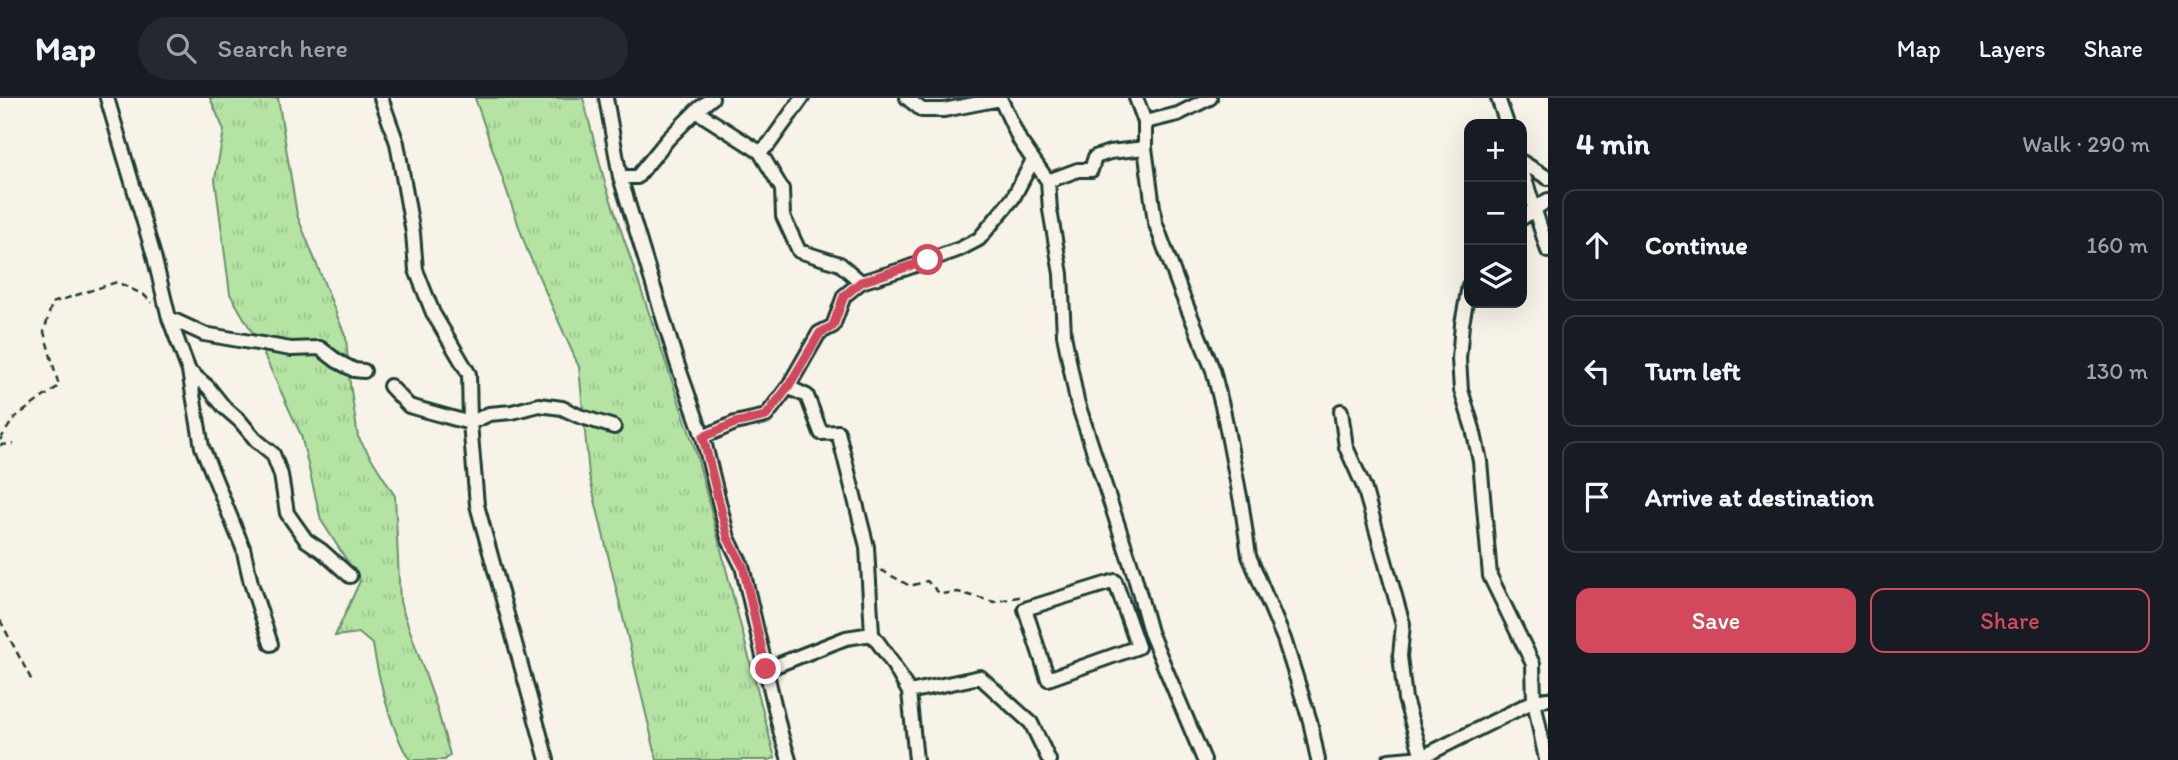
<!DOCTYPE html>
<html lang="en">
<head>
<meta charset="utf-8">
<style>
  :root { --surface:#171b24; --page:#242831; --text:#f1f3f6; --muted:#9ea1a6; --line:#363941; --accent:#d1495b }
  body { margin:0; font-family:Itim,sans-serif; background:var(--page); color:var(--text) }
  .controls { position:absolute; right:21px; top:21px; display:grid; overflow:hidden; border-radius:14px; box-shadow:0 7px 28px #0002 }
  .controls button { width:63px; height:63px; display:grid; place-items:center; padding:0; border:0; border-bottom:2px solid var(--line); background:var(--surface); color:var(--text); font:35px sans-serif }
  .stop { position:absolute; width:21px; height:21px; margin:-16px; border:5px solid #d1495b; border-radius:50%; background:#fff }
  .stop.end { background:#d1495b; border-color:#fff; box-shadow:0 2px 7px #0008 }
  .list { margin:0; padding:0; list-style:none }
  h2 { display:flex; justify-content:space-between; align-items:center; height:91px; margin:0; padding:0 28px; font-size:30px }
  h2 small { font-size:23px; font-weight:400; color:var(--muted) }
  .list li { display:grid; grid-template-columns:46px 1fr auto; gap:21px; align-items:center; box-sizing:border-box; height:112px; margin:0 14px 14px; padding:0 14px; border:2px solid var(--line); border-radius:14px }
  .list b { display:block; font-size:26px; white-space:nowrap }
  .list em { font-size:23px; font-style:normal; color:var(--muted) }
  .actions { display:flex; gap:14px; padding:21px 28px }
  .actions a { flex:1; padding:16px 0; border:2px solid var(--accent); border-radius:14px; text-align:center; font-size:24px; color:var(--accent) }
  .actions .main { background:var(--accent); color:#fff }
  .icon { flex:none; width:38px; height:38px; fill:none; stroke:currentColor; stroke-width:2; stroke-linecap:round; stroke-linejoin:round }
  .map { position:relative; flex:none; width:1548px; height:662px; overflow:hidden }
  header { display:flex; align-items:center; gap:42px; box-sizing:border-box; height:98px; padding:0 35px; background:var(--surface); border-bottom:2px solid var(--line) }
  header strong { font-size:33px }
  nav { display:flex; gap:38px; margin-inline-start:auto; font-size:24px }
  .search { width:490px; height:63px; background:var(--page); display:flex; align-items:center; gap:18px; box-sizing:border-box; padding:0 24px; border-radius:38px; color:var(--muted); font-size:26px }
  main { display:flex }
  aside { flex:1; background:var(--surface) }
  .map>svg:first-child { display:block }
</style>
</head>
<body>
<header>
<strong>Map</strong>
<div class="search"><svg class="icon" aria-label="search" viewBox="0 0 24 24"><circle cx="10" cy="10" r="6"/><path d="M15 15l6 6"/></svg>Search here</div>
<nav><a>Map</a><a>Layers</a><a>Share</a></nav>
</header>
<main>
<div class="map">
<svg width="1548" height="662" viewBox="0 0 1548 662">
  <defs>
    <pattern id="grass-tufts" width="24" height="20" patternUnits="userSpaceOnUse" patternTransform="scale(1.75)"><rect width="24" height="20" fill="#b4e3a3"/><path d="M3 7l-1-3M5 7V3M7 7l1-3M15 17l-1-3M17 17v-4M19 17l1-3" fill="none" stroke="#9ac48d"/></pattern>
  </defs>
  <rect width="100%" height="100%" fill="#f7f3e8"/>
  <filter id="ink" filterUnits="userSpaceOnUse"><feTurbulence type="fractalNoise" baseFrequency=".0143" numOctaves="2"/><feDisplacementMap in="SourceGraphic" scale="14" xChannelSelector="R" yChannelSelector="G"/><feConvolveMatrix kernelMatrix="1 2 1 2 8 2 1 2 1" color-interpolation-filters="sRGB"/></filter>
  <g filter="url(#ink)">
    <path fill="url(#grass-tufts)" stroke="#6a906c" stroke-width="2" d="M 210,0 L 278,0 L 297,117 L 346,240 L 350,286 L 358,339 L 395,398 L 400,504 L 436,607 L 450,657 L 445,662 L 410,662 C 392,636 378,578 373,547 L 359,535 L 335,538 L 360,483 L 321,422 L 301,337 L 259,246 L 230,196 L 215,81 L 224,32 Z
      M 475,0 L 583,0 L 605,85 L 695,351 L 775,660 L 769,662 L 657,662 L 589,377 L 579,269 L 527,152 Z"/>
    <g fill="none" stroke-linecap="round" stroke-linejoin="round">
      <g stroke="#1f3d34" stroke-width="18">
        <path id="minor" d="M 107,0 L 154,158 L 169,220 L 189,273 L 202,349 L 243,450 L 251,485 L 271,546
          M 381,0 L 397,45 L 413,135 L 416,172 L 433,215 L 469,276 L 470,325 L 477,407 L 547,662
          M 606,0 L 620,79 L 677,265 L 703,339 L 728,440 L 742,468 L 781,636 L 789,662
          M 907,0 L 922,12 L 944,12 L 1000,1
          M 1000,0 L 1020,43 L 1048,83 L 1050,112 L 1061,176 L 1064,237 L 1077,303 L 1134,476 L 1150,534 L 1204,662
          M 1136,0 L 1145,24 L 1145,50 L 1155,124 L 1181,194 L 1213,272 L 1224,316 L 1242,409 L 1249,458 L 1284,541 L 1310,623 L 1318,662
          M 1498,0 L 1507,26
          M 696,13 L 712,0
          M 1145,24 L 1178,16 L 1210,0
          M 760,54 L 769,46 L 802,0
          M 1522,64 L 1548,80
          M 1522,72 L 1548,153
          M 620,79 L 637,79 L 668,41 L 696,13 L 760,54 L 782,91 L 783,118 L 799,153 L 840,166 L 861,184 L 904,171 L 960,151 L 979,141 L 1013,100 L 1033,62
          M 1048,83 L 1078,72 L 1091,72 L 1095,59 L 1110,54 L 1145,50
          M 1522,120 L 1548,102
          M 1469,188 L 1462,226 L 1459,261 L 1461,292 L 1473,331 L 1480,363 L 1490,478 L 1533,566 L 1534,603 L 1546,662
          M 169,220 L 204,236 L 291,251 L 320,250 L 337,263 L 354,272 L 364,273
          M 189,273 L 208,289 L 224,309 L 240,323 L 256,342 L 273,356 L 281,377 L 287,415 L 306,442 L 322,453 L 350,478
          M 390,288 L 409,308 L 470,325 L 489,316 L 512,314 L 539,307 L 562,310 L 579,318 L 614,329
          M 788,289 L 807,298 L 821,335 L 838,334 L 867,449 L 872,536 L 890,561 L 909,594 L 916,662
          M 1341,313 L 1346,349 L 1364,389 L 1403,526 L 1400,558 L 1405,601 L 1423,662
          M 703,339 L 735,325 L 766,318 L 788,289 L 819,235 L 833,228 L 844,198 L 861,184
          M 1115,483 L 1138,549 L 1048,581 L 1025,511 Z
          M 767,571 L 846,540 L 872,536
          M 909,594 L 980,579 L 1031,625 L 1049,662
          M 1389,662 L 1422,659 L 1534,603 L 1548,601"/>
      </g>
      <path stroke="#1f3d34" stroke-width="2.5" stroke-dasharray="7 5" stroke-linecap="butt" d="M 0,342 L 14,320 L 59,288 L 44,234 L 52,205 L 117,184 L 144,197 L 152,205
        M 0,347 L 14,346
        M 881,472 L 910,488 L 927,483 L 940,496 L 958,494 L 994,504 L 1023,498
        M 0,522 L 32,583"/>
      <use href="#minor" stroke="#f7f3e8" stroke-width="12"/>
    </g>
  </g>
  <g fill="none" stroke-linecap="round" stroke-linejoin="round" filter="url(#ink)">
    <path stroke="#d1495b" stroke-width="9" d="M 766,571 L 743,468 L 728,440 L 703,339 L 735,325 L 766,318 L 788,289 L 820,235 L 833,228 L 844,198 L 861,184 L 928,162"/>
  </g>
</svg>
<div class="controls">
<button>+</button>
<button>−</button>
<button><svg class="icon" aria-label="layers" viewBox="0 0 24 24"><path d="M12 4l9 5-9 5-9-5zM3 14l9 5 9-5"/></svg></button>
</div>
<div class="stop" style="left:928px;top:162px"></div>
<div class="stop end" style="left:766px;top:571px"></div>
</div>
<aside>
<h2>4 min<small>Walk · 290 m</small></h2>
<ul class="list">
<li><svg class="icon" aria-label="ahead" viewBox="0 0 24 24"><path d="M12 20V5M6 11l6-6 6 6"/></svg><div><b>Continue</b></div><em>160 m</em></li>
<li><svg class="icon" aria-label="left" viewBox="0 0 24 24"><path d="M17 20v-9H6M10 6l-5 5 5 5"/></svg><div><b>Turn left</b></div><em>130 m</em></li>
<li><svg class="icon" aria-label="arrive" viewBox="0 0 24 24"><path d="M6 21V4h12l-3 4 3 4H6"/></svg><div><b>Arrive at destination</b></div></li>
</ul>
<div class="actions"><a class="main">Save</a><a>Share</a></div>
</aside>
</main>
</body>
</html>
